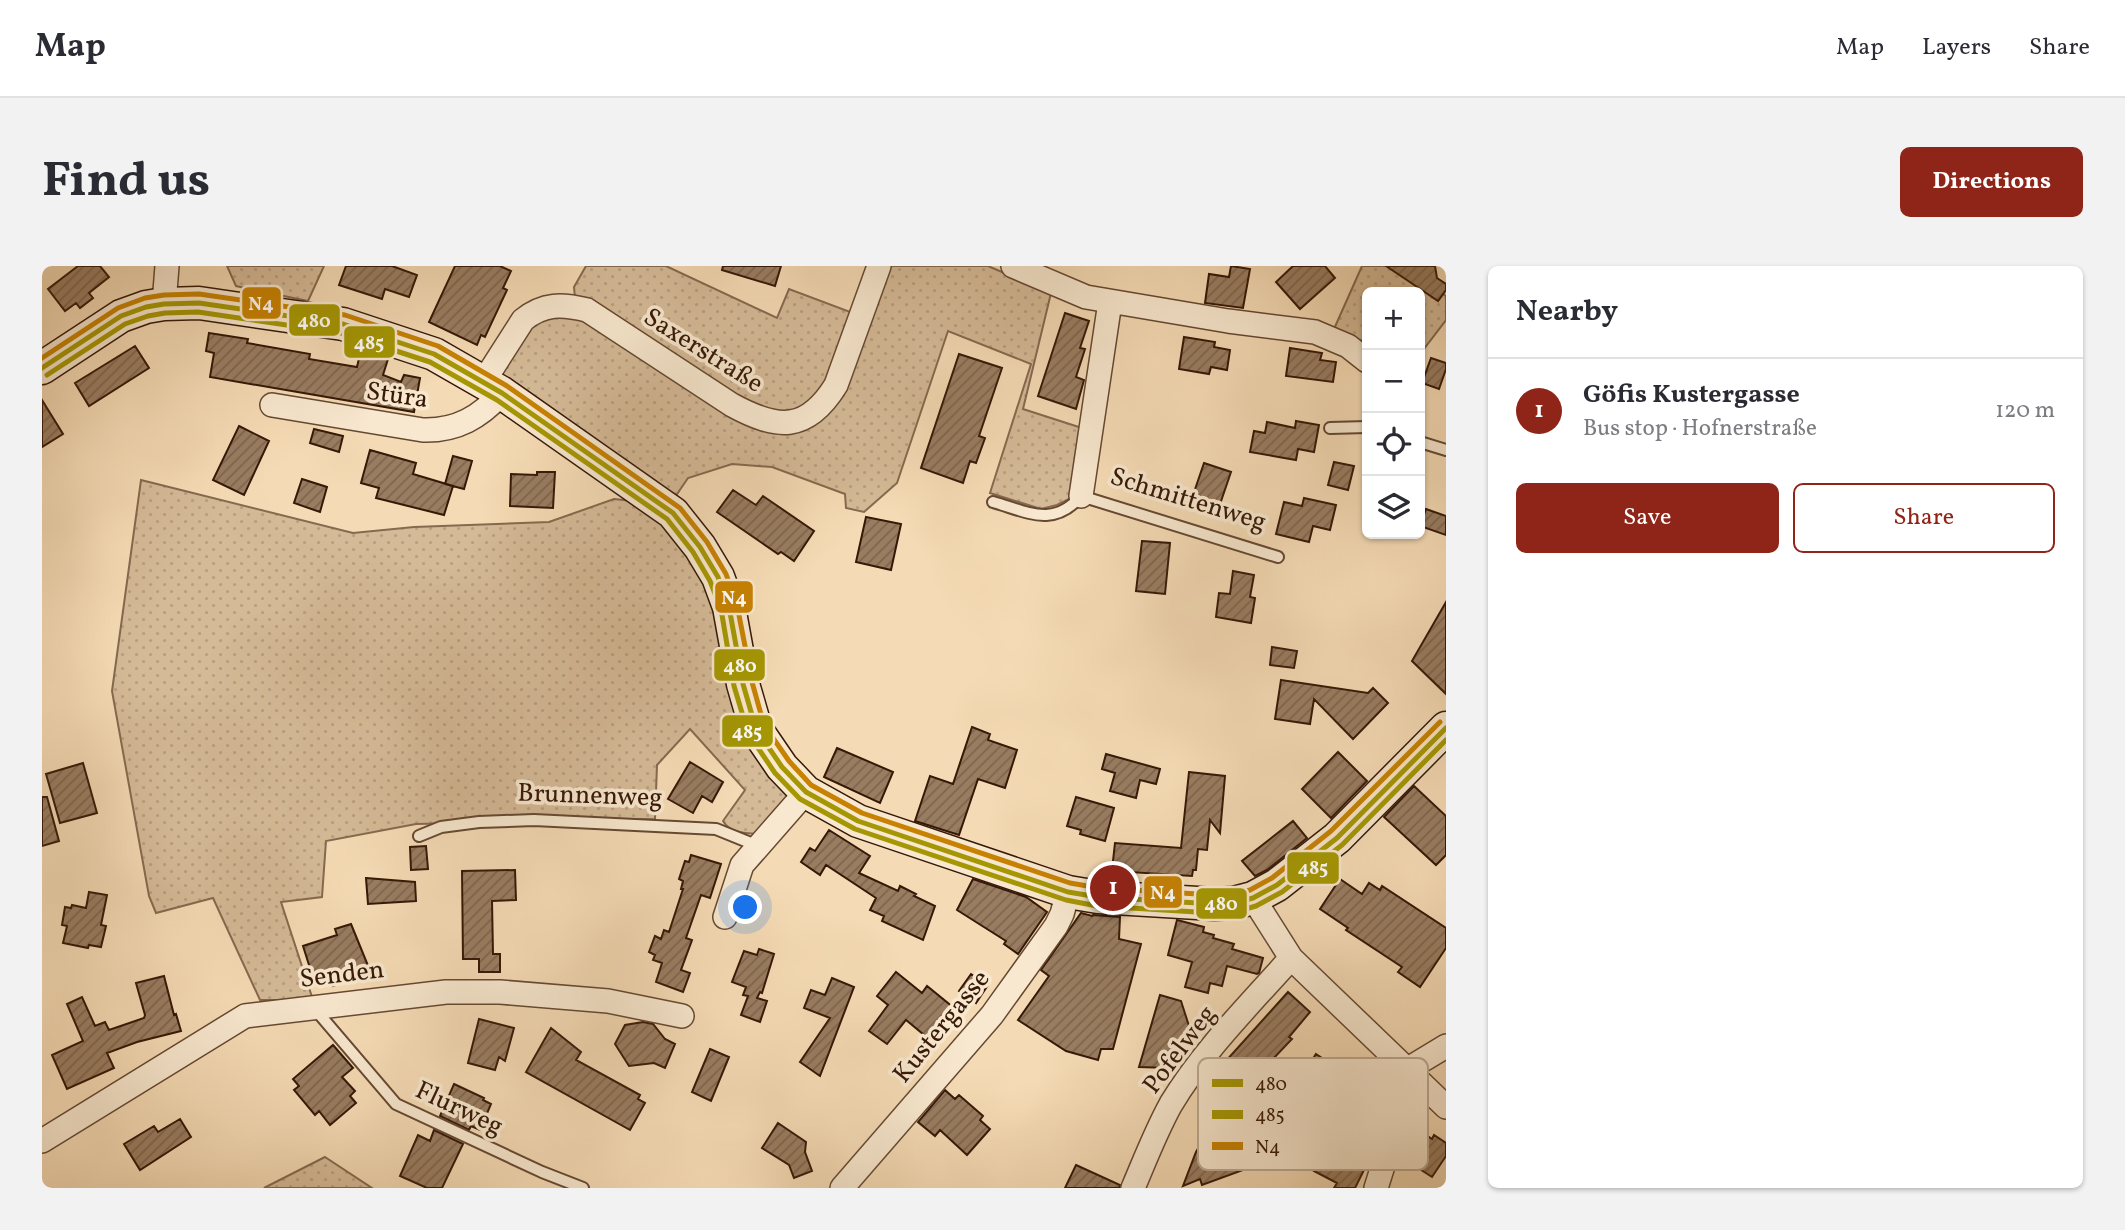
<!DOCTYPE html>
<html lang="en">
<head>
<meta charset="utf-8">
<style>
  :root { --surface:#fff; --page:#f2f2f3; --text:#2b2b33; --muted:#7c7c81; --line:#e1e1e2; --accent:#8f2418 }
  body { margin:0; font-family:Vollkorn,serif; background:var(--page); color:var(--text) }
  .controls { position:absolute; right:21px; top:21px; display:grid; overflow:hidden; border-radius:10px; box-shadow:0 2px 5px #0004 }
  .controls button { width:63px; height:63px; display:grid; place-items:center; padding:0; border:0; border-bottom:2px solid var(--line); background:var(--surface); color:var(--text); font:35px sans-serif }
  .you { position:absolute; left:704px; top:642px; width:24px; height:24px; margin:-18px; border:5px solid #fff; border-radius:50%; background:#1a73e8; box-shadow:0 0 0 10px #1a73e833 }
  .badge { display:grid; place-items:center; width:46px; height:46px; border-radius:50%; background:var(--accent); color:#fff; font-size:23px; font-weight:700 }
  .pin { position:absolute; translate:-50% -50%; border:4px solid #fff; box-shadow:0 2px 7px #0006 }
  .list { margin:0; padding:0; list-style:none }
  h2 { display:flex; justify-content:space-between; align-items:center; height:91px; margin:0; padding:0 28px; font-size:30px }
  h2 small { font-size:23px; font-weight:400; color:var(--muted) }
  .list li { display:grid; grid-template-columns:46px 1fr auto; gap:21px; align-items:center; box-sizing:border-box; height:105px; padding:0 28px; border-top:2px solid var(--line) }
  .list b { display:block; font-size:26px; white-space:nowrap }
  .list p { margin:0; font-size:23px; white-space:nowrap; color:var(--muted) }
  .list em { font-size:23px; font-style:normal; color:var(--muted) }
  .actions { display:flex; gap:14px; padding:21px 28px }
  .actions a { flex:1; padding:16px 0; border:2px solid var(--accent); border-radius:10px; text-align:center; font-size:24px; color:var(--accent) }
  .actions .main { background:var(--accent); color:#fff }
  .icon { flex:none; width:38px; height:38px; fill:none; stroke:currentColor; stroke-width:2; stroke-linecap:round; stroke-linejoin:round }
  .map { position:relative; flex:none; width:1404px; height:922px; overflow:hidden; border-radius:10px }
  header { display:flex; align-items:center; gap:42px; box-sizing:border-box; height:98px; padding:0 35px; background:var(--surface); border-bottom:2px solid var(--line) }
  header strong { font-size:33px }
  nav { display:flex; gap:38px; margin-inline-start:auto; font-size:24px }
  .intro { display:flex; align-items:center; justify-content:space-between; box-sizing:border-box; height:168px; padding:0 42px }
  h1 { margin:0; font-size:49px }
  .button { padding:18px 32px; border-radius:10px; background:var(--accent); color:#fff; font-size:24px; font-weight:700 }
  main { display:flex; gap:42px; padding:0 42px }
  aside { flex:1; background:var(--surface); border-radius:10px; box-shadow:0 2px 5px #0004 }
  .map>svg:first-child { display:block }
</style>
</head>
<body>
<header>
<strong>Map</strong>
<nav><a>Map</a><a>Layers</a><a>Share</a></nav>
</header>
<div class="intro"><h1>Find us</h1><a class="button">Directions</a></div>
<main>
<div class="map">
<svg width="1404" height="922" viewBox="0 0 1404 922">
  <defs>
    <pattern id="green-dots" width="8" height="8" patternUnits="userSpaceOnUse" patternTransform="scale(1.75)"><rect width="8" height="8" fill="#d5ba97"/><path d="M2 2h.1M6 6h.1" fill="none" stroke="#b79f81" stroke-width="1.8" stroke-linecap="round"/></pattern>
    <pattern id="building-hatch" width="6" height="6" patternUnits="userSpaceOnUse" patternTransform="scale(1.75)"><rect width="6" height="6" fill="#997d61"/><path d="M-1 1l2-2M0 6l6-6M5 7l2-2" fill="none" stroke="#7e654e"/></pattern>
  </defs>
  <rect width="100%" height="100%" fill="#f5dbb5"/>
  <filter id="stains"><feTurbulence type="fractalNoise" baseFrequency=".00286" numOctaves="4"/><feColorMatrix values="0 0 0 0 .2 0 0 0 0 .09 0 0 0 0 .02 0 0 0 .5 -.17"/></filter>
  <radialGradient id="worn" r=".72"><stop offset=".6" stop-color="#630" stop-opacity="0"/><stop offset="1" stop-color="#630" stop-opacity=".3"/></radialGradient>
  <path fill="url(#green-dots)" stroke="#86694f" stroke-width="2" d="M 185,0 L 282,0 L 266,35 L 194,20 Z
    M 544,0 L 624,0 L 735,52 L 747,23 L 811,47 C 797,85 784,154 730,147 C 721,146 712,141 704,139 L 533,32 L 532,21 Z
    M 848,0 L 946,0 L 1009,27 L 981,143 L 1043,163 L 1033,223 L 1027,233 L 1015,239 L 999,243 L 948,227 L 989,98 L 906,65 L 855,217 L 822,246 L 804,242 L 803,228 L 730,201 L 690,198 L 646,212 L 633,231 L 459,109 L 483,62 L 496,54 L 535,49 L 712,160 L 769,160 L 785,149 L 801,130 Z
    M 1320,0 L 1348,0 L 1396,35 L 1401,28 L 1404,30 L 1404,54 L 1378,88 L 1378,26 L 1325,26 L 1325,79 L 1309,69 L 1292,63 Z
    M 99,214 L 311,267 L 372,261 L 507,256 L 572,233 L 602,236 L 651,289 L 750,528 L 715,568 C 702,567 688,567 681,555 L 703,524 L 648,463 L 615,499 L 613,553 L 374,558 L 284,575 L 280,631 L 239,636 L 271,734 L 218,734 L 171,632 L 114,647 L 107,630 L 70,425 Z
    M 283,891 L 330,922 L 222,922 Z"/>
  <path fill="url(#building-hatch)" stroke="#361807" stroke-width="2" d="M 36,0 L 58,0 L 67,11 L 47,27 L 51,32 L 38,42 L 34,37 L 23,45 L 6,23 Z
    M 304,0 L 350,0 L 375,9 L 367,31 L 343,23 L 340,33 L 297,19 Z
    M 413,0 L 458,0 L 469,5 L 461,22 L 465,24 L 443,71 L 439,69 L 435,79 L 387,56 Z
    M 681,0 L 739,0 L 733,20 L 680,4 Z
    M 1189,0 L 1208,3 L 1201,42 L 1163,37 L 1167,8 L 1187,11 Z
    M 1251,0 L 1283,0 L 1293,12 L 1258,43 L 1234,16 Z
    M 1344,0 L 1393,0 L 1395,12 L 1404,18 L 1404,24 L 1396,35 Z
    M 1023,47 L 1047,55 L 1038,82 L 1043,83 L 1034,111 L 1042,114 L 1034,143 L 996,130 Z
    M 167,67 L 206,73 L 205,77 L 268,88 L 267,93 L 315,101 L 318,88 L 346,93 L 341,109 L 359,116 L 362,109 L 378,112 L 372,146 L 168,111 L 172,87 L 164,85 Z
    M 1142,71 L 1173,76 L 1172,81 L 1188,84 L 1185,104 L 1169,101 L 1167,108 L 1137,103 Z
    M 93,80 L 107,102 L 47,140 L 33,117 Z
    M 1248,82 L 1280,87 L 1278,94 L 1294,96 L 1291,116 L 1244,110 Z
    M 917,88 L 960,102 L 937,170 L 943,172 L 934,197 L 928,195 L 921,217 L 879,202 Z
    M 1389,92 L 1404,97 L 1404,103 L 1397,123 L 1380,117 Z
    M 0,134 L 21,168 L 0,181 Z
    M 1254,155 L 1277,159 L 1272,186 L 1256,183 L 1254,194 L 1208,186 L 1212,165 L 1223,167 L 1225,156 L 1253,162 Z
    M 197,160 L 227,175 L 202,229 L 171,214 Z
    M 272,163 L 301,170 L 297,186 L 268,177 Z
    M 328,184 L 374,197 L 371,208 L 411,220 L 402,249 L 334,232 L 337,222 L 319,217 Z
    M 411,190 L 430,195 L 422,223 L 403,218 Z
    M 1292,196 L 1312,200 L 1306,224 L 1286,219 Z
    M 1162,197 L 1189,206 L 1176,244 L 1149,235 Z
    M 495,206 L 513,206 L 511,242 L 468,240 L 469,208 L 495,209 Z
    M 260,213 L 285,221 L 278,246 L 252,237 Z
    M 691,224 L 714,239 L 721,230 L 772,265 L 752,295 L 739,286 L 736,288 L 675,246 Z
    M 1262,232 L 1294,239 L 1288,264 L 1271,260 L 1267,276 L 1234,268 L 1242,236 L 1260,240 Z
    M 1384,243 L 1404,250 L 1404,269 L 1378,260 Z
    M 824,251 L 859,258 L 849,304 L 814,296 Z
    M 1100,275 L 1128,277 L 1123,328 L 1094,325 Z
    M 1191,305 L 1212,309 L 1208,331 L 1213,332 L 1209,357 L 1174,351 L 1177,327 L 1188,328 Z
    M 1404,336 L 1404,428 L 1370,395 Z
    M 1230,381 L 1255,385 L 1252,402 L 1228,399 Z
    M 1239,414 L 1326,427 L 1331,422 L 1346,437 L 1311,473 L 1272,433 L 1268,458 L 1233,453 Z
    M 930,461 L 948,468 L 946,474 L 975,484 L 963,522 L 936,513 L 917,569 L 873,555 L 888,510 L 911,518 Z
    M 795,482 L 851,506 L 838,537 L 782,511 Z
    M 1296,486 L 1325,515 L 1289,552 L 1260,523 Z
    M 1064,488 L 1118,503 L 1114,518 L 1098,514 L 1094,532 L 1068,525 L 1073,507 L 1060,503 Z
    M 648,496 L 681,516 L 670,536 L 660,530 L 651,547 L 626,533 Z
    M 41,497 L 55,547 L 18,557 L 4,508 Z
    M 1147,506 L 1183,510 L 1178,567 L 1168,554 L 1165,584 L 1156,583 L 1154,604 L 1151,604 L 1150,610 L 1088,606 L 1087,614 L 1069,613 L 1073,577 L 1139,582 Z
    M 1372,520 L 1404,550 L 1404,589 L 1394,599 L 1342,551 Z
    M 0,531 L 5,531 L 17,575 L 0,580 Z
    M 1034,531 L 1072,542 L 1063,575 L 1038,568 L 1039,564 L 1025,560 Z
    M 1251,555 L 1265,572 L 1225,604 L 1213,610 L 1200,595 Z
    M 787,564 L 828,590 L 817,607 L 856,625 L 858,620 L 874,628 L 872,630 L 893,640 L 881,674 L 840,655 L 842,650 L 828,644 L 834,632 L 784,599 L 778,609 L 759,596 L 768,582 L 773,585 Z
    M 384,580 L 386,603 L 369,604 L 368,581 Z
    M 649,589 L 679,598 L 668,632 L 659,629 L 644,672 L 650,674 L 639,704 L 648,707 L 641,726 L 614,716 L 620,697 L 611,694 L 613,689 L 607,686 L 613,670 L 619,673 L 622,664 L 627,666 L 641,623 L 639,623 L 641,615 L 637,613 L 643,595 L 647,596 Z
    M 473,604 L 474,634 L 450,635 L 451,688 L 458,688 L 458,706 L 437,706 L 437,693 L 421,693 L 420,605 Z
    M 324,612 L 373,616 L 374,635 L 326,638 Z
    M 931,613 L 984,631 L 1005,646 L 976,688 L 962,678 L 964,675 L 915,644 Z
    M 1298,613 L 1320,628 L 1327,617 L 1338,624 L 1340,620 L 1404,662 L 1404,682 L 1378,721 L 1356,706 L 1360,701 L 1304,664 L 1306,662 L 1278,643 Z
    M 47,626 L 65,629 L 59,659 L 64,660 L 59,681 L 47,679 L 46,682 L 21,677 L 25,660 L 20,659 L 23,641 L 29,642 L 30,639 L 44,642 Z
    M 1039,647 L 1050,650 L 1051,649 L 1078,651 L 1077,673 L 1099,678 L 1071,783 L 1059,783 L 1056,794 L 1024,785 L 976,754 L 1007,710 L 999,704 Z
    M 1135,654 L 1162,661 L 1161,666 L 1172,669 L 1171,672 L 1192,678 L 1190,683 L 1221,692 L 1217,707 L 1215,708 L 1185,700 L 1180,720 L 1168,717 L 1166,727 L 1143,721 L 1150,696 L 1126,689 Z
    M 309,658 L 329,707 L 291,720 L 288,713 L 273,718 L 261,680 L 295,669 L 293,663 Z
    M 717,683 L 732,688 L 720,727 L 718,726 L 715,732 L 725,735 L 718,756 L 699,749 L 706,730 L 701,729 L 704,721 L 690,716 L 702,685 L 715,689 Z
    M 854,706 L 880,727 L 885,720 L 912,742 L 887,773 L 864,754 L 845,778 L 827,765 L 846,739 L 835,730 Z
    M 929,708 L 946,719 L 934,737 L 917,725 Z
    M 122,710 L 132,749 L 134,748 L 139,765 L 95,776 L 65,787 L 72,802 L 25,823 L 10,789 L 41,775 L 25,738 L 40,731 L 53,760 L 63,756 L 67,764 L 102,752 L 103,749 L 94,717 Z
    M 790,712 L 812,721 L 778,810 L 758,796 L 788,752 L 762,742 L 769,724 L 783,729 Z
    M 1246,726 L 1268,746 L 1247,771 L 1250,773 L 1229,795 L 1227,793 L 1206,816 L 1183,796 Z
    M 1118,729 L 1139,735 L 1147,760 L 1139,785 L 1132,784 L 1127,802 L 1097,801 Z
    M 437,753 L 472,762 L 463,795 L 457,791 L 453,804 L 426,797 Z
    M 601,756 L 611,758 L 623,773 L 633,778 L 623,802 L 612,797 L 587,800 L 573,778 L 583,759 Z
    M 509,762 L 539,786 L 534,794 L 598,829 L 596,833 L 603,837 L 588,864 L 484,806 Z
    M 291,779 L 311,802 L 300,811 L 313,825 L 308,830 L 314,837 L 288,859 L 277,845 L 273,849 L 252,824 L 257,820 L 251,813 Z
    M 668,783 L 687,791 L 669,835 L 650,826 Z
    M 1274,788 L 1300,805 L 1258,872 L 1231,855 Z
    M 412,818 L 442,832 L 441,834 L 449,838 L 438,864 L 429,860 L 427,864 L 398,850 Z
    M 903,824 L 913,833 L 917,829 L 941,850 L 938,854 L 948,863 L 925,889 L 898,864 L 893,870 L 876,856 Z
    M 138,853 L 149,871 L 98,904 L 82,878 L 112,860 L 116,866 Z
    M 736,857 L 764,876 L 763,886 L 770,905 L 752,912 L 747,899 L 720,882 Z
    M 392,864 L 421,878 L 400,922 L 385,922 L 358,910 L 376,869 L 388,875 Z
    M 1377,864 L 1390,873 L 1392,869 L 1404,877 L 1404,890 L 1390,911 L 1359,891 Z
    M 1170,865 L 1182,870 L 1195,865 L 1200,878 L 1205,879 L 1208,888 L 1201,904 L 1160,919 L 1158,913 L 1141,920 L 1154,886 L 1161,874 L 1166,876 Z
    M 1287,876 L 1311,888 L 1316,880 L 1330,888 L 1313,922 L 1292,922 L 1295,917 L 1272,905 Z
    M 1034,899 L 1078,919 L 1077,922 L 1023,922 Z"/>
  <g fill="none" stroke-linecap="round" stroke-linejoin="round">
    <g stroke="#664932" stroke-width="14">
      <path id="lane" d="M 1288,162 L 1325,161
        M 1378,176 L 1404,184
        M 951,236 C 986,246 1011,262 1039,230 L 1236,291
        M 377,570 L 399,561 L 437,556 L 492,554 L 674,563 L 716,580
        M 272,742 L 354,838 L 500,906 L 541,922"/>
    </g>
    <g stroke="#664932" stroke-width="26">
      <path id="street" d="M 971,0 L 1044,31 L 1186,55 L 1273,66 L 1306,80 L 1325,95
        M 122,38 L 125,0
        M 442,115 L 481,54 C 502,37 520,38 545,44 L 690,139 C 736,164 765,166 794,119 L 837,0
        M 230,139 L 381,164 C 415,165 438,151 460,127
        M 1039,230 L 1068,36
        M 1211,632 L 1249,692 L 1404,841
        M 683,651 L 700,599 L 764,526
        M 1366,803 L 1404,780
        M 0,875 L 203,750 L 404,726 L 458,726 L 566,735 L 640,750
        M 800,922 L 950,749 L 1014,660 L 1020,648 L 1026,626
        M 1091,922 C 1103,894 1114,865 1129,838 C 1160,786 1209,737 1249,692
        M 1334,922 L 1370,808"/>
    </g>
    <g stroke="#361807" stroke-width="35">
      <path id="secondary" d="M 0,102 L 79,50 L 104,41 L 122,38 L 157,37 L 301,58 L 392,88 L 460,127 L 631,247 L 658,281 L 676,311 L 687,341 L 701,418 L 714,463 L 740,501 L 764,526 L 816,555 L 1026,626 L 1056,631 L 1172,638 L 1192,637 L 1211,632 L 1235,619 L 1295,572 L 1404,462"/>
    </g>
    <use href="#lane" stroke="#f8e8cf" stroke-width="10"/>
    <use href="#street" stroke="#f8e8cf" stroke-width="23"/>
    <use href="#secondary" stroke="#f8e8cf" stroke-width="32"/>
    <g stroke="#f8e8cf" stroke-width="10">
      <path id="bus-1" d="M 0,102 L 79,50 L 104,41 L 122,38 L 157,37 L 301,58 L 392,88 L 460,127 L 631,247 L 658,281 L 676,311 L 687,341 L 701,418 L 714,463 L 740,501 L 764,526 L 816,555 L 1026,626 L 1056,631 L 1172,638 L 1192,637 L 1211,632 L 1235,619 L 1295,572 L 1404,462"/>
    </g>
    <g stroke="#f8e8cf" stroke-width="10">
      <path id="bus-2" d="M 5,109 L 83,58 L 106,50 L 123,47 L 156,46 L 299,67 L 388,96 L 455,134 L 625,253 L 651,286 L 668,315 L 679,343 L 692,420 L 706,467 L 733,507 L 758,533 L 813,563 L 1024,634 L 1055,640 L 1171,647 L 1193,646 L 1214,640 L 1240,626 L 1300,579 L 1404,474"/>
    </g>
    <g stroke="#f8e8cf" stroke-width="10">
      <path id="bus-3" d="M 0,92 L 76,42 L 103,32 L 122,29 L 157,28 L 303,49 L 396,80 L 465,120 L 638,242 L 665,276 L 684,308 L 695,339 L 710,416 L 722,459 L 747,495 L 769,519 L 820,547 L 1028,617 L 1057,622 L 1172,629 L 1191,628 L 1208,624 L 1230,612 L 1289,565 L 1398,456"/>
    </g>
    <use href="#bus-1" stroke="#a59703" stroke-width="5"/>
    <use href="#bus-2" stroke="#a59703" stroke-width="5"/>
    <use href="#bus-3" stroke="#c78202" stroke-width="5"/>
  </g>
  <g text-anchor="middle" dominant-baseline="central" stroke-width="7" stroke-linejoin="round" paint-order="stroke">
    <g font-size="26" fill="#361807" stroke="#f8e8cf">
      <text transform="translate(661 85) rotate(32)">Saxerstraße</text>
      <text transform="translate(355 130) rotate(8)">Stüra</text>
      <text transform="translate(1146 234) rotate(17)">Schmittenweg</text>
      <text transform="translate(548 530) rotate(2)">Brunnenweg</text>
      <text transform="translate(300 709) rotate(-7)">Senden</text>
      <text transform="translate(900 761) rotate(-51)">Kustergasse</text>
      <text transform="translate(1138 784) rotate(-53)">Pofelweg</text>
      <text transform="translate(417 843) rotate(25)">Flurweg</text>
    </g>
  </g>
  <rect x="1156" y="792" width="230" height="112" rx="10" fill="#f8e8cf" stroke="#beaa93" stroke-width="2"/>
  <rect x="1170" y="813" width="31" height="8" fill="#a59703"/>
  <rect x="1170" y="844" width="31" height="9" fill="#a59703"/>
  <rect x="1170" y="876" width="31" height="8" fill="#c78202"/>
  <g font-size="19" fill="#361807">
    <text x="1213" y="824">480</text>
    <text x="1213" y="855">485</text>
    <text x="1213" y="887">N4</text>
  </g>
  <g stroke="#f8e8cf" stroke-width="2.5">
    <rect x="199" y="20" width="41" height="34" rx="7" fill="#c78202"/>
    <rect x="246" y="37" width="53" height="34" rx="7" fill="#a59703"/>
    <rect x="301" y="59" width="53" height="34" rx="7" fill="#a59703"/>
    <rect x="672" y="314" width="40" height="34" rx="7" fill="#c78202"/>
    <rect x="671" y="382" width="53" height="34" rx="7" fill="#a59703"/>
    <rect x="679" y="448" width="53" height="34" rx="7" fill="#a59703"/>
    <rect x="1244" y="585" width="54" height="34" rx="7" fill="#a59703"/>
    <rect x="1101" y="609" width="40" height="34" rx="7" fill="#c78202"/>
    <rect x="1153" y="621" width="53" height="33" rx="7" fill="#a59703"/>
  </g>
  <g font-size="19" text-anchor="middle" font-weight="bold" fill="#fff">
    <text x="219" y="44">N4</text>
    <text x="272" y="61">480</text>
    <text x="327" y="83">485</text>
    <text x="692" y="338">N4</text>
    <text x="698" y="406">480</text>
    <text x="705" y="472">485</text>
    <text x="1271" y="608">485</text>
    <text x="1121" y="633">N4</text>
    <text x="1179" y="644">480</text>
  </g>
  <rect width="100%" height="100%" filter="url(#stains)"/>
  <rect width="100%" height="100%" fill="url(#worn)"/>
</svg>
<div class="controls">
<button>+</button>
<button>−</button>
<button><svg class="icon" aria-label="locate" viewBox="0 0 24 24"><circle cx="12" cy="12" r="6"/><path d="M12 2v4M12 18v4M2 12h4M18 12h4"/></svg></button>
<button><svg class="icon" aria-label="layers" viewBox="0 0 24 24"><path d="M12 4l9 5-9 5-9-5zM3 14l9 5 9-5"/></svg></button>
</div>
<div class="you"></div>
<div class="pin badge" style="left:1071px;top:622px">1</div>
</div>
<aside>
<h2>Nearby<small></small></h2>
<ul class="list">
<li><span class="badge">1</span><div><b>Göfis Kustergasse</b><p>Bus stop · Hofnerstraße</p></div><em>120 m</em></li>
</ul>
<div class="actions"><a class="main">Save</a><a>Share</a></div>
</aside>
</main>
</body>
</html>
